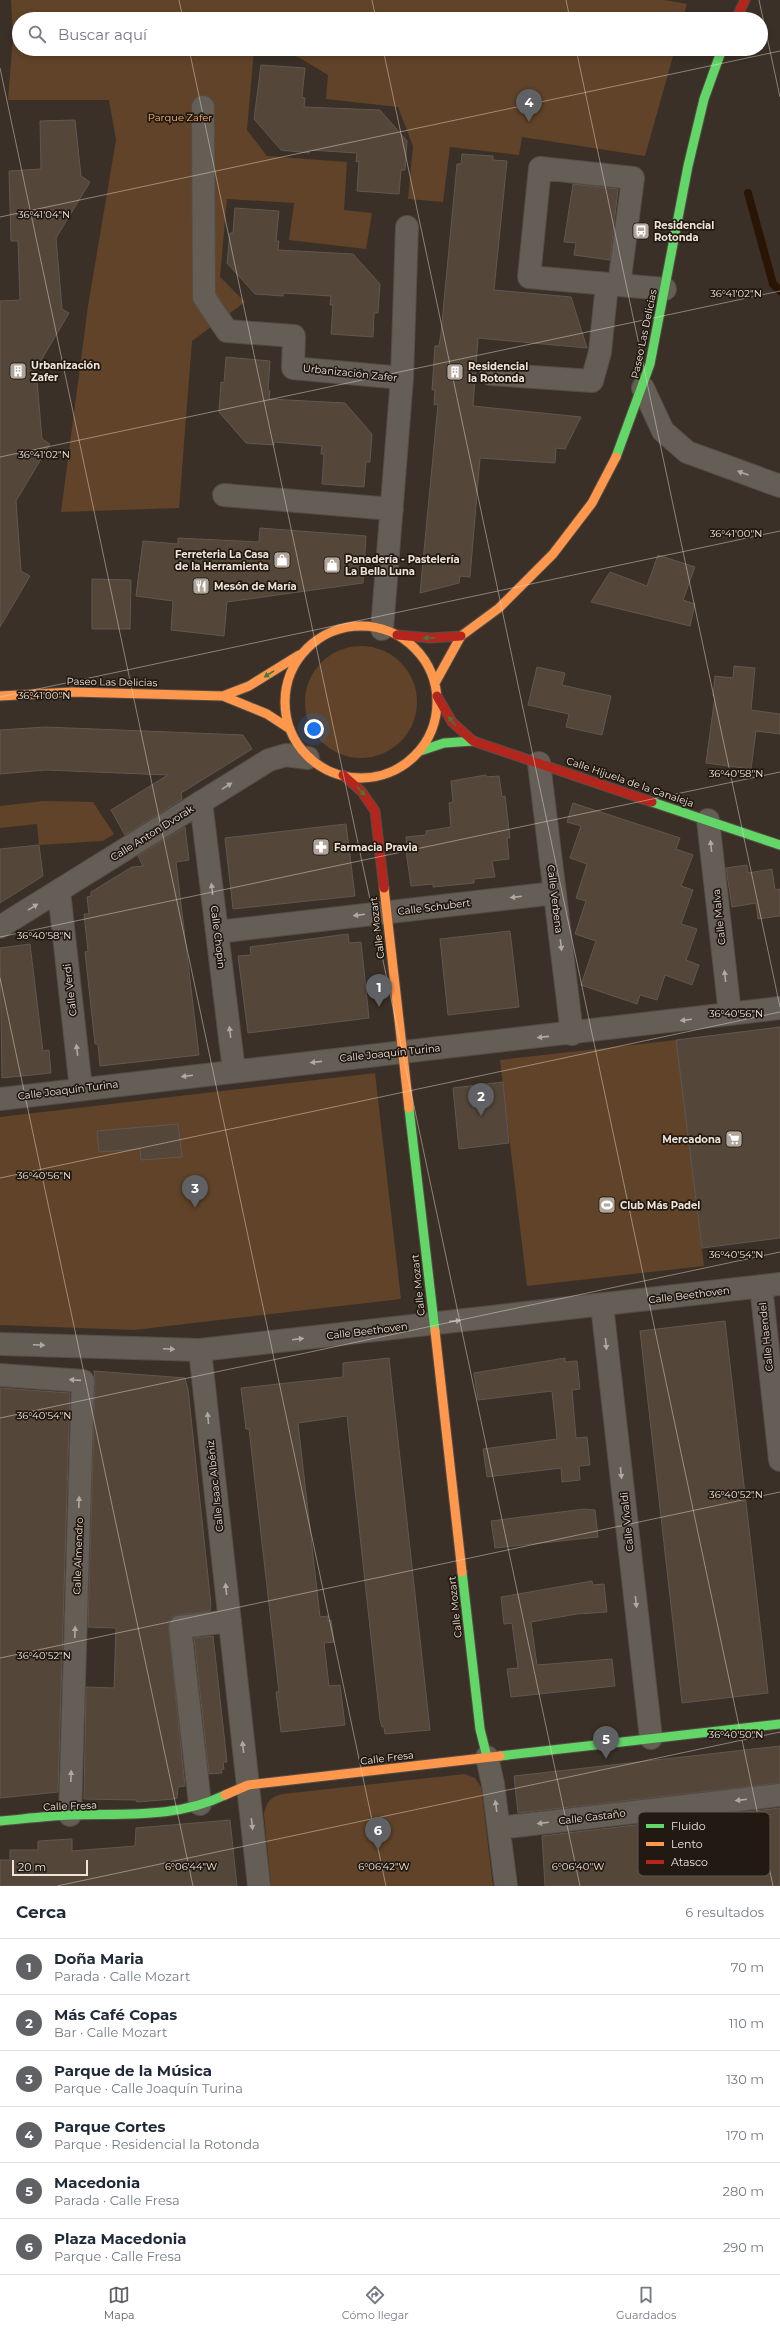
<!DOCTYPE html>
<html lang="es">
<head>
<meta charset="utf-8">
<style>
  :root { --surface:#fff; --page:#f6f6f7; --text:#1f2937; --muted:#747a83; --line:#e0e1e3; --accent:#606164 }
  body { margin:0; font-family:Montserrat,sans-serif; background:var(--page); color:var(--text) }
  .scale { position:absolute; left:12px; bottom:10px; width:76px; box-sizing:border-box; padding-left:4px; border:2px solid #f0e4da; border-top:0; font-size:11px; line-height:14px; white-space:nowrap; color:#f0e4da; -webkit-text-stroke:3px #221a12; paint-order:stroke }
  .you { position:absolute; left:314px; top:729px; width:14px; height:14px; margin:-10px; border:3px solid #fff; border-radius:50%; background:#1a73e8; box-shadow:0 0 0 6px #1a73e833 }
  .badge { display:grid; place-items:center; width:26px; height:26px; border-radius:50%; background:var(--accent); color:#fff; font-size:13px; font-weight:700 }
  .pin { position:absolute; translate:-50% -33px; filter:drop-shadow(0 1px 2px #0008) }
  .pin::after { content:''; position:absolute; top:21px; width:14px; height:12px; background:inherit; clip-path:polygon(0 0,100% 0,50% 100%) }
  .list { margin:0; padding:0; list-style:none }
  h2 { display:flex; justify-content:space-between; align-items:center; height:52px; margin:0; padding:0 16px; font-size:17px }
  h2 small { font-size:13px; font-weight:400; color:var(--muted) }
  .list li { display:grid; grid-template-columns:26px 1fr auto; gap:12px; align-items:center; box-sizing:border-box; height:56px; padding:0 16px; border-top:1px solid var(--line) }
  .list b { display:block; font-size:15px; white-space:nowrap }
  .list p { margin:0; font-size:13px; white-space:nowrap; color:var(--muted) }
  .list em { font-size:13px; font-style:normal; color:var(--muted) }
  .icon { flex:none; width:22px; height:22px; fill:none; stroke:currentColor; stroke-width:2; stroke-linecap:round; stroke-linejoin:round }
  .map { position:relative; flex:none; width:780px; height:1886px; overflow:hidden }
  .search { position:absolute; background:var(--surface); box-shadow:0 2px 6px #0003; left:12px; right:12px; top:12px; height:44px; display:flex; align-items:center; gap:10px; box-sizing:border-box; padding:0 14px; border-radius:22px; color:var(--muted); font-size:15px }
  .sheet { height:388px; background:var(--surface) }
  nav { display:flex; justify-content:space-around; align-items:center; box-sizing:border-box; height:56px; border-top:1px solid var(--line); background:var(--surface); font-size:11px; color:var(--muted) }
  nav a { display:grid; justify-items:center; gap:2px }
  nav .on { color:var(--accent) }
  .map>svg:first-child { display:block }
</style>
</head>
<body>
<div class="map">
<svg width="780" height="1886" viewBox="0 0 780 1886">
  <rect width="100%" height="100%" fill="#3a3027"/>
  <path fill="#604328" d="M 11,0 L 665,0 L 687,4 L 683,19 L 19,19 L 19,49 L 254,49 L 247,130 L 267,156 L 347,162 L 344,210 L 372,213 L 366,249 L 289,240 L 294,203 L 227,199 L 220,277 L 245,302 L 192,341 L 179,508 L 61,512 L 88,306 L 116,140 L 109,100 L 8,100 L 13,37 Z
    M 264,49 L 675,49 L 645,156 L 522,137 L 519,155 L 450,147 L 443,202 L 408,199 L 413,146 L 398,107 L 326,99 L 328,75 L 298,57 Z
    M305 702a56 56 0 1 1 112 0a56 56 0 1 1-112 0Z
    M 43,801 L 93,802 L 114,834 L 103,841 L 39,845 L 37,824 L 0,828 L 0,806 Z
    M 676,1040 L 704,1266 L 527,1286 L 500,1060 Z
    M 375,1073 L 401,1299 L 134,1330 L 0,1325 L 0,1117 Z
    M 465,1774 L 475,1778 L 481,1787 L 493,1886 L 271,1886 L 264,1814 C 266,1803 270,1797 282,1794 Z"/>
  <g fill="none" stroke-linecap="round" stroke-linejoin="round">
    <path stroke="#2a1504" stroke-width="8" d="M 748,193 L 773,284 L 780,291"/>
  </g>
  <path fill="#54473a" stroke="#605750" d="M 261,65 L 305,68 L 302,97 L 305,98 L 304,107 L 380,110 L 407,141 L 405,170 L 401,170 L 399,194 L 357,191 L 359,161 L 356,162 L 357,153 L 309,150 L 309,153 L 281,150 L 254,119 Z
    M 75,120 L 81,176 L 90,182 L 56,238 L 62,309 L 69,313 L 36,369 L 42,439 L 50,444 L 16,501 L 21,571 L 30,576 L 0,627 L 0,301 L 20,300 L 18,241 L 11,241 L 9,171 L 41,169 L 40,121 Z
    M 462,154 L 493,156 L 493,160 L 507,161 L 494,290 L 571,297 L 587,348 L 478,338 L 473,406 L 581,417 L 565,449 L 556,448 L 555,463 L 480,458 L 470,577 L 460,576 L 459,583 L 420,593 L 438,404 L 434,405 L 435,390 L 432,390 L 435,346 L 439,346 L 441,333 L 457,164 L 461,164 Z
    M 573,184 L 618,189 L 610,260 L 574,255 L 576,243 L 564,242 Z
    M 235,208 L 279,211 L 276,241 L 279,241 L 278,250 L 353,254 L 380,284 L 378,313 L 374,313 L 373,337 L 331,334 L 333,305 L 330,305 L 331,296 L 283,293 L 283,296 L 255,294 L 227,263 L 230,233 L 233,233 Z
    M 226,357 L 270,361 L 268,390 L 270,391 L 269,399 L 345,403 L 372,434 L 370,462 L 366,462 L 364,487 L 322,484 L 324,454 L 321,454 L 322,446 L 274,442 L 274,445 L 246,443 L 219,412 L 221,382 L 224,383 Z
    M 260,528 L 366,536 L 363,583 L 227,602 L 224,636 L 171,630 L 173,601 L 136,596 L 143,541 L 178,544 L 178,538 L 259,542 Z
    M 658,555 L 695,567 L 683,600 L 695,604 L 690,626 L 591,602 L 610,572 L 647,586 Z
    M 92,579 L 131,580 L 130,629 L 92,629 Z
    M 734,666 L 755,668 L 751,710 L 780,714 L 780,734 L 756,731 L 751,769 L 706,763 L 715,696 L 713,696 L 715,676 L 733,678 Z
    M 537,667 L 565,673 L 562,685 L 611,696 L 602,735 L 566,727 L 569,714 L 528,705 Z
    M 45,727 L 243,735 L 252,749 L 181,793 L 182,799 L 125,835 L 111,810 L 168,775 L 45,770 L 0,774 L 0,730 Z
    M 486,775 L 486,777 L 499,776 L 502,797 L 505,796 L 510,838 L 507,838 L 509,859 L 492,861 L 495,877 L 474,879 L 474,883 L 433,887 L 433,884 L 411,886 L 406,851 L 407,851 L 406,837 L 426,835 L 426,831 L 451,827 L 449,803 L 453,802 L 451,781 Z
    M 573,803 L 680,838 L 676,849 L 693,855 L 681,886 L 693,890 L 681,924 L 697,929 L 686,960 L 699,965 L 692,985 L 665,975 L 657,1000 L 640,995 L 637,1004 L 581,985 L 596,941 L 575,934 L 586,901 L 576,898 L 587,864 L 570,858 L 581,826 L 567,822 Z
    M 346,824 L 355,896 L 233,909 L 225,838 Z
    M 185,827 L 189,860 L 176,862 L 199,1055 L 100,1066 L 98,1044 L 95,1044 L 85,952 L 88,951 L 84,914 L 89,914 L 87,897 L 91,896 L 91,892 L 132,867 L 143,866 L 138,856 Z
    M 39,845 L 43,876 L 0,903 L 0,849 Z
    M 747,865 L 748,873 L 772,869 L 775,890 L 780,889 L 780,916 L 758,919 L 756,903 L 732,907 L 726,868 Z
    M 510,931 L 519,1007 L 448,1015 L 440,939 Z
    M 348,934 L 349,943 L 361,942 L 369,1018 L 248,1033 L 238,956 L 251,955 L 250,947 Z
    M 30,944 L 43,1051 L 49,1050 L 51,1073 L 2,1078 L 0,948 Z
    M 780,1027 L 780,1238 L 702,1248 L 676,1040 Z
    M 503,1082 L 509,1143 L 459,1149 L 453,1088 Z
    M 178,1124 L 182,1157 L 141,1160 L 140,1149 L 99,1152 L 97,1131 Z
    M 725,1321 L 768,1693 L 682,1703 L 640,1331 Z
    M 389,1358 L 430,1730 L 385,1734 L 384,1727 L 382,1727 L 380,1720 L 347,1416 L 298,1423 L 320,1617 L 328,1616 L 328,1621 L 331,1620 L 334,1642 L 324,1643 L 329,1686 L 340,1685 L 345,1725 L 281,1732 L 276,1692 L 279,1692 L 249,1429 L 246,1429 L 241,1388 L 343,1377 L 343,1363 Z
    M 565,1358 L 565,1362 L 577,1361 L 580,1389 L 572,1390 L 576,1438 L 587,1437 L 590,1465 L 579,1466 L 580,1480 L 562,1482 L 561,1468 L 487,1477 L 483,1449 L 557,1439 L 552,1391 L 478,1400 L 474,1373 Z
    M 94,1371 L 185,1378 L 188,1389 L 211,1605 L 210,1611 L 178,1615 L 172,1617 L 168,1622 L 185,1786 L 178,1787 L 177,1798 L 174,1799 L 137,1802 L 136,1800 L 84,1799 L 86,1687 L 114,1688 L 116,1628 L 88,1627 L 95,1381 Z
    M 0,1388 L 70,1393 L 58,1792 L 0,1798 Z
    M 584,1509 L 595,1510 L 598,1537 L 495,1548 L 491,1521 Z
    M 592,1581 L 593,1585 L 604,1584 L 607,1612 L 577,1614 L 531,1622 L 537,1665 L 612,1659 L 615,1686 L 511,1697 L 507,1669 L 518,1668 L 512,1623 L 504,1624 L 501,1597 Z
    M 213,1636 L 227,1762 L 223,1762 L 224,1769 L 221,1770 L 222,1773 L 209,1774 L 194,1638 Z
    M 780,1746 L 780,1783 L 518,1813 L 514,1776 Z
    M 780,1808 L 780,1886 L 545,1886 L 542,1836 Z
    M 230,1820 L 237,1886 L 0,1886 L 0,1860 L 10,1860 L 10,1850 L 38,1850 L 38,1841 L 72,1839 L 72,1851 L 135,1846 L 136,1828 Z"/>
  <g fill="none" stroke-linecap="round" stroke-linejoin="round">
    <g stroke="#554d45" stroke-width="24">
      <path id="street" d="M 203,107 L 204,297 L 227,331 L 294,336 L 293,368 L 402,378
        M 619,285 L 633,178 L 540,168 L 529,277 L 665,289
        M 491,374 L 592,381 L 600,352 L 607,284
        M 643,388 L 663,431 L 687,452 L 780,486
        M 224,495 L 392,509
        M 382,629 L 402,378 L 407,227
        M 539,763 L 572,1034
        M 201,802 L 234,1071
        M 708,820 L 730,1014
        M 59,891 L 81,1089
        M 0,927 L 269,760 L 286,755 L 308,758
        M 217,932 L 555,893
        M 0,1099 L 780,1008
        M 761,1286 L 780,1460
        M 602,1305 L 651,1738
        M 0,1344 L 200,1350 L 780,1284
        M 200,1350 L 259,1886
        M 0,1375 L 83,1381 L 70,1815
        M 487,1757 L 493,1784 L 506,1886
        M 200,1804 L 180,1627 L 230,1621
        M 499,1828 L 780,1795"/>
    </g>
    <g stroke="#554d45" stroke-width="11">
      <path id="fast" d="M 616,457 L 650,364 L 688,166 L 704,99 L 722,49
        M 420,751 L 444,743 L 473,741
        M 652,802 L 780,845
        M 409,1108 L 435,1331
        M 462,1572 L 480,1729 L 487,1757
        M 500,1756 L 780,1724
        M 0,1821 C 23,1819 47,1816 70,1815 C 123,1813 175,1819 225,1795"/>
    </g>
    <g stroke="#554d45" stroke-width="11">
      <path id="slow" d="M285 702a76 76 0 1 1 152 0a76 76 0 1 1-152 0Z
        M 435,683 L 461,636 L 499,608 L 553,554 L 592,503 L 616,457
        M 0,696 L 72,692 L 223,696 L 267,714 L 290,729
        M 223,696 L 249,686 L 299,655
        M 384,888 L 409,1108
        M 435,1331 L 462,1572
        M 225,1795 L 248,1785 L 500,1756"/>
    </g>
    <g stroke="#554d45" stroke-width="11">
      <path id="jam" d="M 736,19 L 745,0
        M 397,635 L 430,638 L 461,636
        M 437,696 L 452,722 L 473,741 L 652,802
        M 343,775 L 362,792 L 375,811 L 384,888"/>
    </g>
    <use href="#street" stroke="#655e57" stroke-width="22"/>
    <use href="#fast" stroke="#63d668" stroke-width="9"/>
    <use href="#slow" stroke="#ff974d" stroke-width="9"/>
    <use href="#jam" stroke="#b3261e" stroke-width="9"/>
  </g>
  <defs><path id="oneway-solid" d="M-6-.8H1V-3.2L6.5 0L1 3.2V.8H-6Z"/></defs>
  <g fill="#b1a89f">
    <use href="#oneway-solid" transform="translate(743 473) rotate(-160)"/>
    <use href="#oneway-solid" transform="translate(227 786) rotate(-32)"/>
    <use href="#oneway-solid" transform="translate(711 846) rotate(-96)"/>
    <use href="#oneway-solid" transform="translate(212 889) rotate(-97)"/>
    <use href="#oneway-solid" transform="translate(516 897) rotate(173)"/>
    <use href="#oneway-solid" transform="translate(33 907) rotate(-32)"/>
    <use href="#oneway-solid" transform="translate(359 915) rotate(173)"/>
    <use href="#oneway-solid" transform="translate(561 945) rotate(83)"/>
    <use href="#oneway-solid" transform="translate(725 976) rotate(-96)"/>
    <use href="#oneway-solid" transform="translate(686 1020) rotate(173)"/>
    <use href="#oneway-solid" transform="translate(230 1032) rotate(-97)"/>
    <use href="#oneway-solid" transform="translate(543 1037) rotate(174)"/>
    <use href="#oneway-solid" transform="translate(77 1050) rotate(-97)"/>
    <use href="#oneway-solid" transform="translate(316 1062) rotate(174)"/>
    <use href="#oneway-solid" transform="translate(187 1076) rotate(173)"/>
    <use href="#oneway-solid" transform="translate(455 1321) rotate(-6)"/>
    <use href="#oneway-solid" transform="translate(298 1339) rotate(-7)"/>
    <use href="#oneway-solid" transform="translate(606 1344) rotate(84)"/>
    <use href="#oneway-solid" transform="translate(39 1345) rotate(2)"/>
    <use href="#oneway-solid" transform="translate(169 1349) rotate(2)"/>
    <use href="#oneway-solid" transform="translate(75 1380) rotate(-176)"/>
    <use href="#oneway-solid" transform="translate(208 1418) rotate(-96)"/>
    <use href="#oneway-solid" transform="translate(621 1473) rotate(84)"/>
    <use href="#oneway-solid" transform="translate(79 1502) rotate(-88)"/>
    <use href="#oneway-solid" transform="translate(226 1589) rotate(-96)"/>
    <use href="#oneway-solid" transform="translate(636 1602) rotate(84)"/>
    <use href="#oneway-solid" transform="translate(75 1632) rotate(-88)"/>
    <use href="#oneway-solid" transform="translate(243 1747) rotate(-96)"/>
    <use href="#oneway-solid" transform="translate(71 1776) rotate(-88)"/>
    <use href="#oneway-solid" transform="translate(741 1800) rotate(173)"/>
    <use href="#oneway-solid" transform="translate(496 1806) rotate(-98)"/>
    <use href="#oneway-solid" transform="translate(543 1823) rotate(173)"/>
    <use href="#oneway-solid" transform="translate(252 1824) rotate(83)"/>
  </g>
  <g fill="#42783d">
    <use href="#oneway-solid" transform="translate(429 638) rotate(-179)"/>
    <use href="#oneway-solid" transform="translate(269 674) rotate(148)"/>
    <use href="#oneway-solid" transform="translate(452 721) rotate(-128)"/>
    <use href="#oneway-solid" transform="translate(361 791) rotate(47)"/>
  </g>
  <path fill="none" stroke="#f0e4da" stroke-width="1" stroke-opacity="0.45" d="M 179,0 L 183,19M 372,0 L 376,19M 566,0 L 570,19M 759,0 L 780,97M 189,49 L 580,1886M 383,49 L 773,1886M 576,49 L 780,1007M 0,68 L 386,1886M 0,217 L 780,51M 0,457 L 780,291M 0,697 L 780,531M 0,937 L 780,772M 0,978 L 193,1886M 0,1178 L 780,1012M 0,1418 L 780,1252M 0,1658 L 780,1492M 57,1886 L 780,1732"/>
  <defs>
    <g id="bus-square" transform="scale(0.9)"><rect x="-9" y="-9" width="18" height="18" rx="4" fill="#b0a59b" stroke="#221a12"/><path d="M-5-6H5V4H4V6H2V4H-2V6H-4V4H-5ZM-3.5-4V0h7V-4ZM-3.5 1.2v1.5H-2V1.2ZM2 1.2v1.5H3.5V1.2Z" fill="#fff"/></g>
    <g id="building-square" transform="scale(0.9)"><rect x="-9" y="-9" width="18" height="18" rx="4" fill="#b0a59b" stroke="#221a12"/><path d="M-4-6H4V6H1V3H-1V6H-4ZM-2.5-4.3h1.7v1.8h-1.7ZM.8-4.3h1.7v1.8H.8ZM-2.5-1h1.7V.8h-1.7ZM.8-1h1.7V.8H.8Z" fill="#fff"/></g>
    <g id="shop-square" transform="scale(0.9)"><rect x="-9" y="-9" width="18" height="18" rx="4" fill="#b0a59b" stroke="#221a12"/><path d="M-5-2.5h2.3a2.7 3.5 0 0 1 5.4 0H5L5.5 6h-11ZM-1.5-2.5h3a1.5 2.3 0 0 0-3 0Z" fill="#fff"/></g>
    <g id="restaurant-square" transform="scale(0.9)"><rect x="-9" y="-9" width="18" height="18" rx="4" fill="#b0a59b" stroke="#221a12"/><path d="M-5-6h1v4h1v-4h1v4h1v-4h1v5L-1.5 .5V6h-2V.5L-5-1ZM5-6V6H3V1.5H1.5Q1.5-4 5-6Z" fill="#fff"/></g>
    <g id="pharmacy-square" transform="scale(0.9)"><rect x="-9" y="-9" width="18" height="18" rx="4" fill="#b0a59b" stroke="#221a12"/><path d="M-2-6h4v4h4v4h-4v4h-4v-4h-4v-4h4Z" fill="#fff"/></g>
    <g id="supermarket-square" transform="scale(0.9)"><rect x="-9" y="-9" width="18" height="18" rx="4" fill="#b0a59b" stroke="#221a12"/><path d="M-6-5.5h2.5l.6 2H6L4.5 2H-2.5L-4.4-4H-6ZM-1.5 3.2a1.3 1.3 0 1 0 .1 0ZM3 3.2a1.3 1.3 0 1 0 .1 0Z" fill="#fff"/></g>
    <g id="stadium-square" transform="scale(0.9)"><rect x="-9" y="-9" width="18" height="18" rx="4" fill="#b0a59b" stroke="#221a12"/><path d="M0-5a6.5 5 0 1 0 0 10a6.5 5 0 1 0 0-10ZM-3.5-1.8h7v3.6h-7Z" fill="#fff"/></g>
  </defs>
  <g fill-rule="evenodd">
    <use href="#bus-square" x="641" y="231"/>
    <use href="#building-square" x="18" y="371"/>
    <use href="#building-square" x="455" y="372"/>
    <use href="#shop-square" x="282" y="560"/>
    <use href="#shop-square" x="332" y="565"/>
    <use href="#restaurant-square" x="201" y="586"/>
    <use href="#pharmacy-square" x="321" y="847"/>
    <use href="#supermarket-square" x="734" y="1139"/>
    <use href="#stadium-square" x="607" y="1205"/>
  </g>
  <g text-anchor="middle" dominant-baseline="central" stroke-width="3.5" stroke-linejoin="round" paint-order="stroke">
    <g font-size="10" fill="#fdb773" stroke="#221a12">
      <text x="180" y="117">Parque Zafer</text>
    </g>
    <g font-size="10" font-weight="bold" fill="#f0e4da" stroke="#221a12" text-anchor="start">
      <text x="654" y="225">Residencial<tspan x="654" dy="12">Rotonda</tspan></text>
      <text x="31" y="365">Urbanización<tspan x="31" dy="12">Zafer</tspan></text>
      <text x="468" y="366">Residencial<tspan x="468" dy="12">la Rotonda</tspan></text>
      <text x="269" y="554" text-anchor="end">Ferreteria La Casa<tspan x="269" dy="12">de la Herramienta</tspan></text>
      <text x="345" y="559">Panadería - Pastelería<tspan x="345" dy="12">La Bella Luna</tspan></text>
      <text x="214" y="586">Mesón de María</text>
      <text x="334" y="847">Farmacia Pravia</text>
      <text x="721" y="1139" text-anchor="end">Mercadona</text>
      <text x="620" y="1205">Club Más Padel</text>
    </g>
    <g font-size="10" fill="#f0e4da" stroke="#221a12">
      <text transform="translate(644 334) rotate(-78)">Paseo Las Delicias</text>
      <text transform="translate(350 373) rotate(6)">Urbanización Zafer</text>
      <text transform="translate(112 682) rotate(1)">Paseo Las Delicias</text>
      <text transform="translate(630 782) rotate(19)">Calle Hijuela de la Canaleja</text>
      <text transform="translate(152 833) rotate(-32)">Calle Anton Dvorak</text>
      <text transform="translate(555 899) rotate(83)">Calle Verbena</text>
      <text transform="translate(434 907) rotate(-7)">Calle Schubert</text>
      <text transform="translate(719 917) rotate(-96)">Calle Malva</text>
      <text transform="translate(377 928) rotate(-97)">Calle Mozart</text>
      <text transform="translate(218 937) rotate(83)">Calle Chopin</text>
      <text transform="translate(70 990) rotate(-97)">Calle Verdi</text>
      <text transform="translate(390 1053) rotate(-6)">Calle Joaquín Turina</text>
      <text transform="translate(68 1090) rotate(-7)">Calle Joaquín Turina</text>
      <text transform="translate(418 1285) rotate(-96)">Calle Mozart</text>
      <text transform="translate(689 1295) rotate(-7)">Calle Beethoven</text>
      <text transform="translate(367 1331) rotate(-7)">Calle Beethoven</text>
      <text transform="translate(766 1337) rotate(-96)">Calle Haendel</text>
      <text transform="translate(215 1486) rotate(-96)">Calle Isaac Albéniz</text>
      <text transform="translate(627 1522) rotate(-96)">Calle Vivaldi</text>
      <text transform="translate(78 1556) rotate(-88)">Calle Almendro</text>
      <text transform="translate(455 1607) rotate(-96)">Calle Mozart</text>
      <text transform="translate(387 1758) rotate(-7)">Calle Fresa</text>
      <text transform="translate(70 1806) rotate(-2)">Calle Fresa</text>
      <text transform="translate(592 1817) rotate(-7)">Calle Castaño</text>
    </g>
  </g>
  <rect x="638" y="1812" width="132" height="64" rx="6" fill="#221a12" stroke="#60574e" stroke-width="1"/>
  <rect x="646" y="1824" width="18" height="4" fill="#63d668"/>
  <rect x="646" y="1842" width="18" height="4" fill="#ff974d"/>
  <rect x="646" y="1860" width="18" height="4" fill="#b3261e"/>
  <g font-size="11" fill="#f0e4da">
    <text x="671" y="1830">Fluido</text>
    <text x="671" y="1848">Lento</text>
    <text x="671" y="1866">Atasco</text>
  </g>
  <g font-size="10" text-anchor="middle" fill="#f0e4da" stroke="#221a12" stroke-width="3.5" stroke-linejoin="round" paint-order="stroke">
    <text x="44" y="218">36°41'04"N</text>
    <text x="736" y="297">36°41'02"N</text>
    <text x="44" y="458">36°41'02"N</text>
    <text x="736" y="537">36°41'00"N</text>
    <text x="44" y="699">36°41'00"N</text>
    <text x="736" y="777">36°40'58"N</text>
    <text x="44" y="939">36°40'58"N</text>
    <text x="736" y="1017">36°40'56"N</text>
    <text x="44" y="1179">36°40'56"N</text>
    <text x="736" y="1258">36°40'54"N</text>
    <text x="44" y="1419">36°40'54"N</text>
    <text x="736" y="1498">36°40'52"N</text>
    <text x="44" y="1659">36°40'52"N</text>
    <text x="736" y="1738">36°40'50"N</text>
    <text x="191" y="1870">6°06'44"W</text>
    <text x="384" y="1870">6°06'42"W</text>
    <text x="578" y="1870">6°06'40"W</text>
  </g>
</svg>
<div class="scale">20 m</div>
<div class="you"></div>
<div class="pin badge" style="left:379px;top:1007px">1</div>
<div class="pin badge" style="left:481px;top:1116px">2</div>
<div class="pin badge" style="left:195px;top:1208px">3</div>
<div class="pin badge" style="left:529px;top:122px">4</div>
<div class="pin badge" style="left:606px;top:1759px">5</div>
<div class="pin badge" style="left:378px;top:1850px">6</div>
<div class="search"><svg class="icon" aria-label="search" viewBox="0 0 24 24"><circle cx="10" cy="10" r="6"/><path d="M15 15l6 6"/></svg>Buscar aquí</div>
</div>
<section class="sheet">
<h2>Cerca<small>6 resultados</small></h2>
<ul class="list">
<li><span class="badge">1</span><div><b>Doña Maria</b><p>Parada · Calle Mozart</p></div><em>70 m</em></li>
<li><span class="badge">2</span><div><b>Más Café Copas</b><p>Bar · Calle Mozart</p></div><em>110 m</em></li>
<li><span class="badge">3</span><div><b>Parque de la Música</b><p>Parque · Calle Joaquín Turina</p></div><em>130 m</em></li>
<li><span class="badge">4</span><div><b>Parque Cortes</b><p>Parque · Residencial la Rotonda</p></div><em>170 m</em></li>
<li><span class="badge">5</span><div><b>Macedonia</b><p>Parada · Calle Fresa</p></div><em>280 m</em></li>
<li><span class="badge">6</span><div><b>Plaza Macedonia</b><p>Parque · Calle Fresa</p></div><em>290 m</em></li>
</ul>
</section>
<nav>
<a class="on"><svg class="icon" aria-label="map" viewBox="0 0 24 24"><path d="M3 6l6-2 6 2 6-2v14l-6 2-6-2-6 2zM9 4v14M15 6v14"/></svg>Mapa</a>
<a><svg class="icon" aria-label="directions" viewBox="0 0 24 24"><path d="M12 3l9 9-9 9-9-9zM9 14v-3h6M13 9l2 2-2 2"/></svg>Cómo llegar</a>
<a><svg class="icon" aria-label="saved" viewBox="0 0 24 24"><path d="M7 4h10v16l-5-4-5 4z"/></svg>Guardados</a>
</nav>
</body>
</html>
